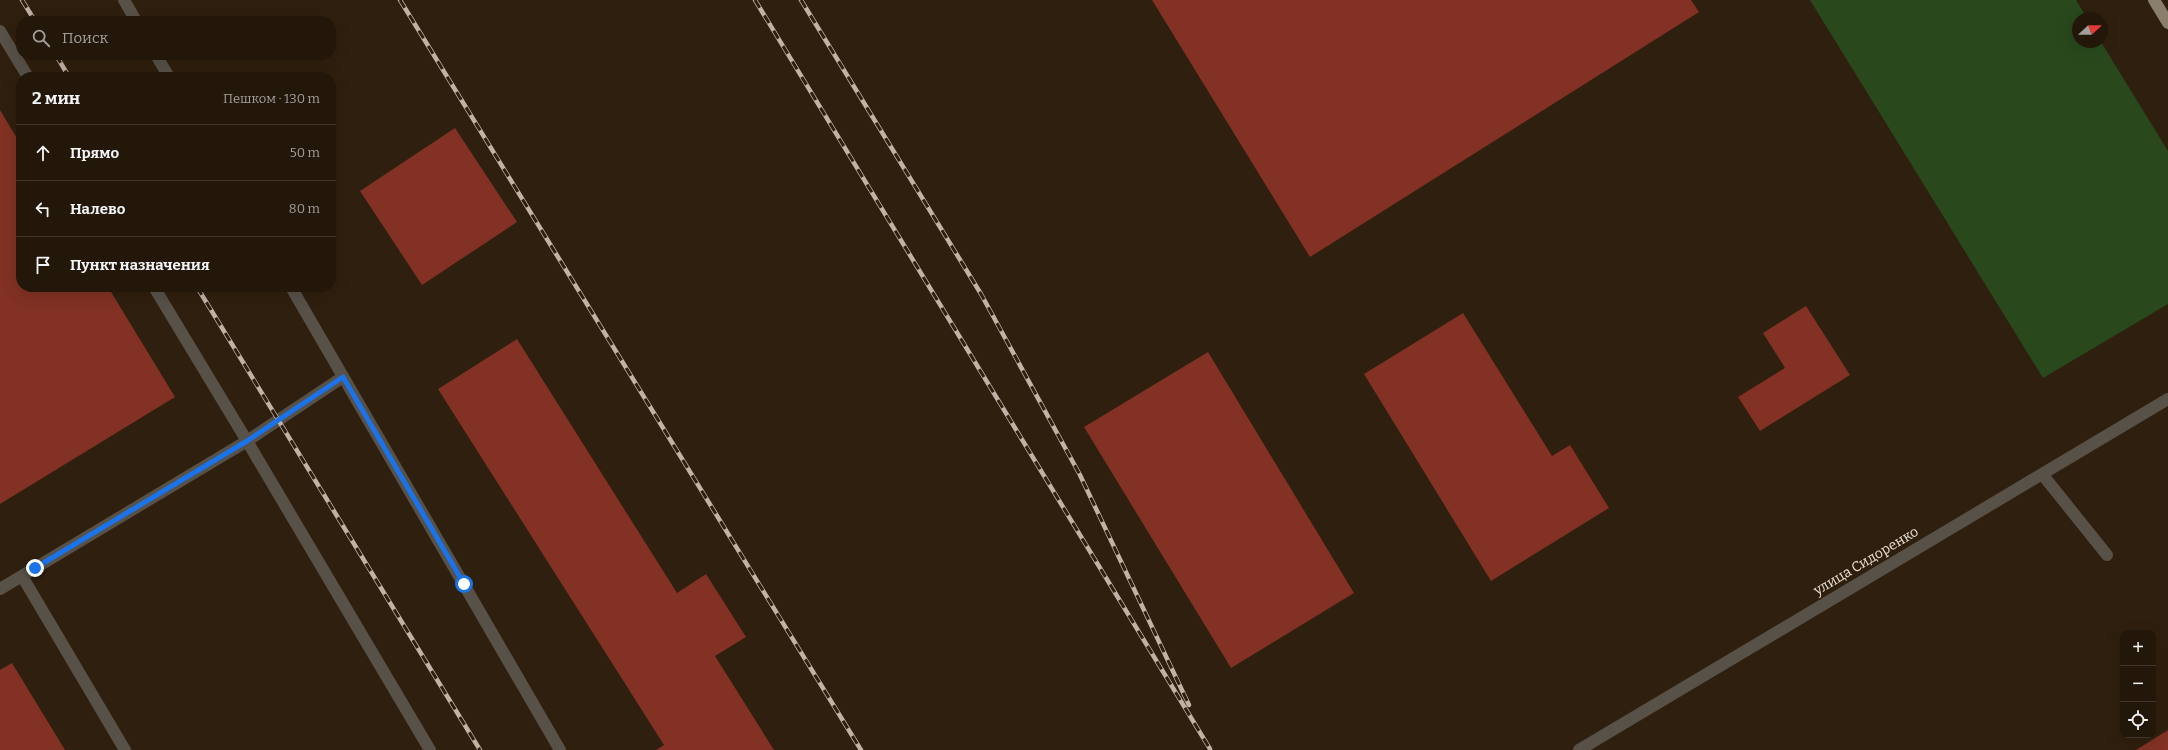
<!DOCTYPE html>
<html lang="ru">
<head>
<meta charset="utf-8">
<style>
  :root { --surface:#23170a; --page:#2b2013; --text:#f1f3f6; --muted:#a39f9c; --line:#40362b }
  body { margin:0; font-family:Bitter,serif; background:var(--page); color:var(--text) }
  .controls { position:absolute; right:12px; bottom:12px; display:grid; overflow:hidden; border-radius:8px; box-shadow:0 4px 16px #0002 }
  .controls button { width:36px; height:36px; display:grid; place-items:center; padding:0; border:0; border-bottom:1px solid var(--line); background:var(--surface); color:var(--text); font:20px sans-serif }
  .compass { position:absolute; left:2072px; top:12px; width:36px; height:36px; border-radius:50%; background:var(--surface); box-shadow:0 4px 16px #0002; rotate:68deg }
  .stop { position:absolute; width:12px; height:12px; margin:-9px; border:3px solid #1a73e8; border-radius:50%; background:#fff }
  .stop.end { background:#1a73e8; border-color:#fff; box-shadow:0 1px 4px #0008 }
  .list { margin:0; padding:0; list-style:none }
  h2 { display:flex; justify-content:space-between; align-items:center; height:52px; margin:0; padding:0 16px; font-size:17px }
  h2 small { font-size:13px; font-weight:400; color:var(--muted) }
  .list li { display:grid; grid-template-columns:26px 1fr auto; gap:12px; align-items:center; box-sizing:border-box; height:56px; padding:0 16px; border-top:1px solid var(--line) }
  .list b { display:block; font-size:15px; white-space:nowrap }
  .list em { font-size:13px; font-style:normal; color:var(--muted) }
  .icon { flex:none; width:22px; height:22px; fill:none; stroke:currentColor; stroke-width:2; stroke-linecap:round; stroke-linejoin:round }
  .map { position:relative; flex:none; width:2168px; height:750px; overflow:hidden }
  .search { position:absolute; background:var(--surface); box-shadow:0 4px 16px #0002; left:16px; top:16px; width:320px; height:44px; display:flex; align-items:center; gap:10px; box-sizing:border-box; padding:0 14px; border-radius:16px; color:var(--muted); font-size:15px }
  .panel { position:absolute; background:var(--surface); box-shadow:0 4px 16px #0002; left:16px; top:72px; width:320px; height:220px; border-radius:16px }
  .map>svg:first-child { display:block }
</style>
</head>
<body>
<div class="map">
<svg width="2168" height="750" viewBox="0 0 2168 750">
  <rect width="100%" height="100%" fill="#2f1f0e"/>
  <path fill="#29491c" d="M 1810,0 L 2076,0 L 2087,18 L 2078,18 L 2078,42 L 2101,42 L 2168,151 L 2168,304 L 2043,378 Z"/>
  <path fill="#823124" d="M 1152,0 L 1691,0 L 1699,12 L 1310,257 Z
    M 0,110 L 21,145 L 21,287 L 108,287 L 175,397 L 0,504 Z
    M 455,128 L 517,222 L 422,285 L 360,191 Z
    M 1806,306 L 1850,375 L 1760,431 L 1738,397 L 1785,368 L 1763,333 Z
    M 1463,313 L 1552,456 L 1570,445 L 1609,508 L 1491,581 L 1364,374 Z
    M 517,339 L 677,593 L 706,574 L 746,637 L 715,656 L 774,750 L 656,750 L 664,745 L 438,389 Z
    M 1208,352 L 1354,593 L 1231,668 L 1084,427 Z
    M 12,663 L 65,750 L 0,750 L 0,670 Z
    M 2168,730 L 2168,750 L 2136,750 Z"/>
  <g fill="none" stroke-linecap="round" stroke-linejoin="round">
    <path stroke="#575148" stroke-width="12" d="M 124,0 L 136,21
      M 0,31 L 28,77
      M 156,55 L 169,77
      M 154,287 L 247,441 L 343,377
      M 291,287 L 560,750
      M 2042,474 L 2107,555
      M 22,576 L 125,750
      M 0,589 L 247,441 L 430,750
      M 1579,750 L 2168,399"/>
    <path stroke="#8a7f6b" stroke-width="12" d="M 2154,0 L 2168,23"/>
    <g stroke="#bfb3a6" stroke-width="4.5">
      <path id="rail" d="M 22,0 L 35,21
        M 400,0 L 861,750
        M 755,0 L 1210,749
        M 801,0 L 981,294 L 1080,475 L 1189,705
        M 56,55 L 69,77
        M 197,287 L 480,750"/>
    </g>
    <use href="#rail" stroke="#2f1f0e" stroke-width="3" stroke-dasharray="9" stroke-linecap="butt"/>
  </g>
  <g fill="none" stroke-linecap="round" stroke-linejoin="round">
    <path stroke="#1a73e8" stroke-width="5" d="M 35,568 L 247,441 L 343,377 L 464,584"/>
  </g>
  <g text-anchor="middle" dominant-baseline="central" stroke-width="3.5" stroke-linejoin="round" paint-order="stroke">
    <g font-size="14" fill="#ece1d6" stroke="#2f1f0e">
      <text transform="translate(1866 561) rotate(-31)">улица Сидоренко</text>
    </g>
  </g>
</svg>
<div class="controls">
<button>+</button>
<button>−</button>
<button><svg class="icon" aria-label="locate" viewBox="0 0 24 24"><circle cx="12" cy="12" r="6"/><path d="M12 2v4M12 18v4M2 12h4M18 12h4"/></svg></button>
</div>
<svg class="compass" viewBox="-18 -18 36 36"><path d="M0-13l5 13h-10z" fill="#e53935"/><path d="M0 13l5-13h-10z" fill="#a39f9c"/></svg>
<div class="stop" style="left:464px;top:584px"></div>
<div class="stop end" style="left:35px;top:568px"></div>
<div class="search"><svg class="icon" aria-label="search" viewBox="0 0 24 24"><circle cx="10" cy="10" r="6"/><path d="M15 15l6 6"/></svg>Поиск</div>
<section class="panel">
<h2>2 мин<small>Пешком · 130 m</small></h2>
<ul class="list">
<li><svg class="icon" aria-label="ahead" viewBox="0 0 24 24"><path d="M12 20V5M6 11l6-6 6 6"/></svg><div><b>Прямо</b></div><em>50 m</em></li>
<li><svg class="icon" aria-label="left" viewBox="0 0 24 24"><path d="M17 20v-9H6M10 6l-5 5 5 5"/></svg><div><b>Налево</b></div><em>80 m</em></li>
<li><svg class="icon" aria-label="arrive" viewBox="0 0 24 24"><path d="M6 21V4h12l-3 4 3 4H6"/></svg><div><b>Пункт назначения</b></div></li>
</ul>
</section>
</div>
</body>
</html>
